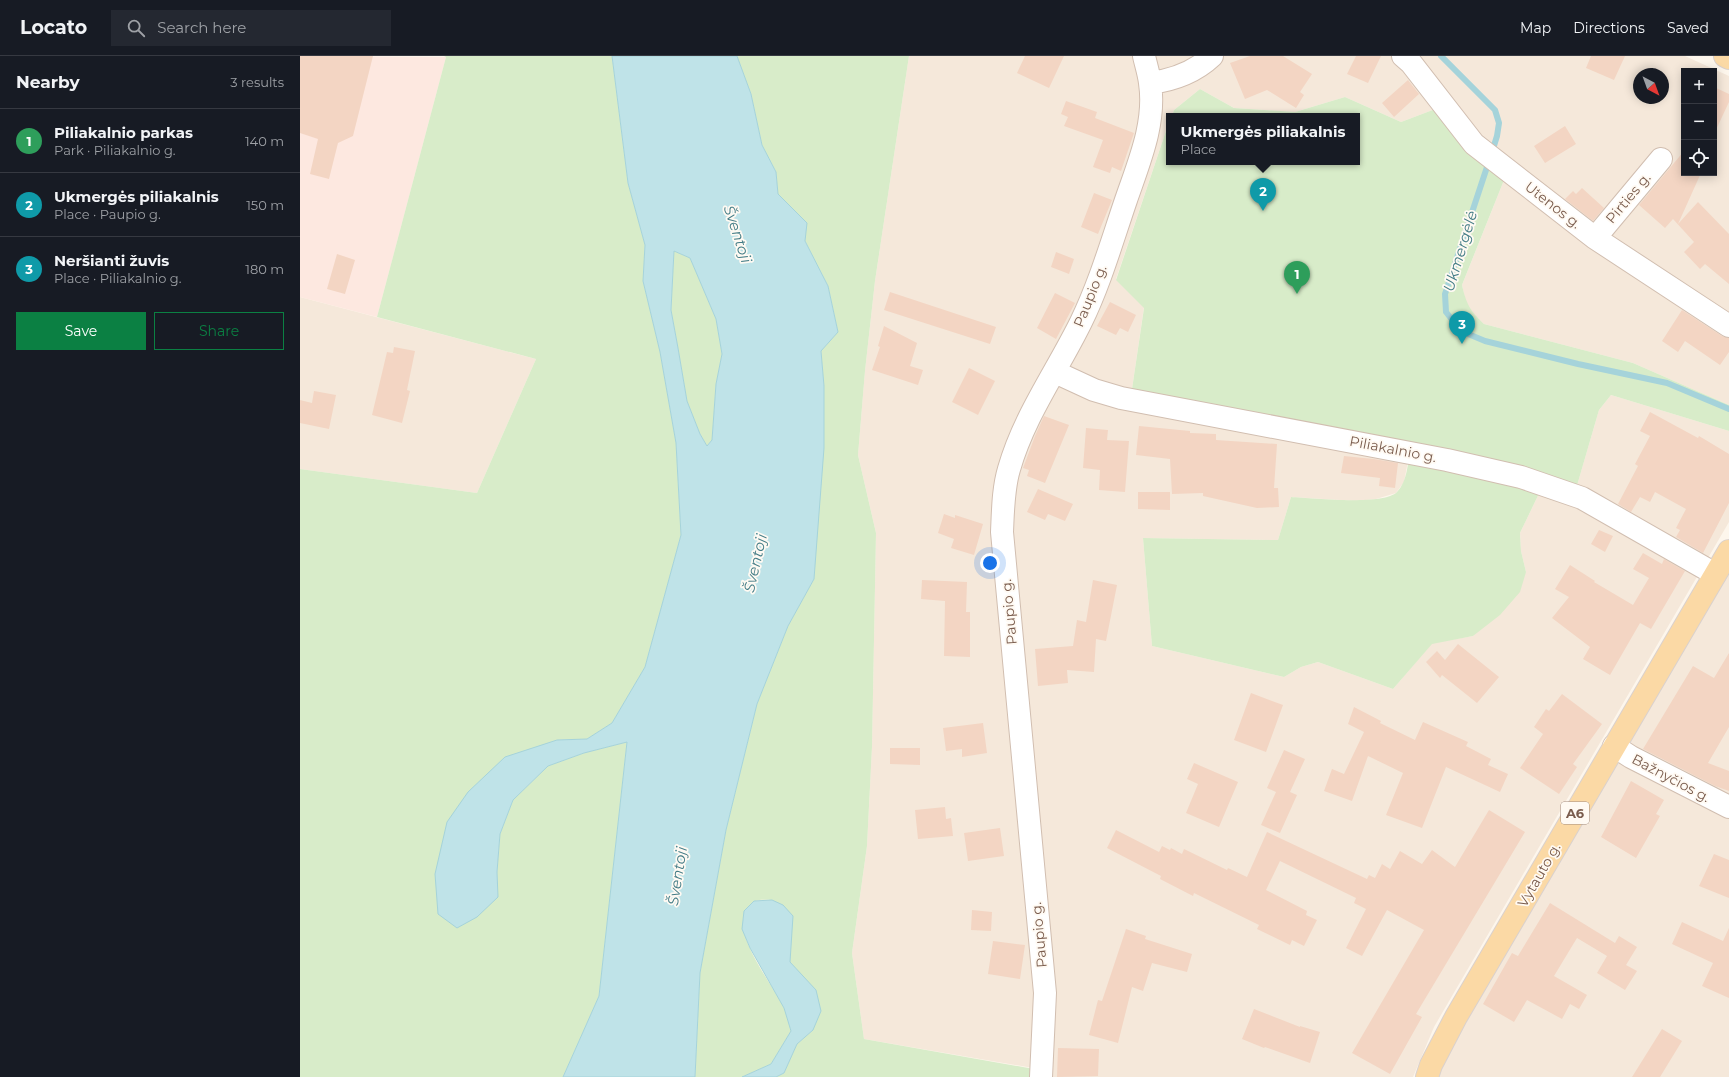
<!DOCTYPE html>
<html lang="en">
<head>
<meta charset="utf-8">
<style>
  :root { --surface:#171b24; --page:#242831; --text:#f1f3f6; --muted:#9ea1a6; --line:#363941; --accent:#0b8043 }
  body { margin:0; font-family:Montserrat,sans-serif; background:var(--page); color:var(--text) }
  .controls { position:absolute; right:12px; top:12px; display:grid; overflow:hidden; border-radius:0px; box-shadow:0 2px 10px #0003 }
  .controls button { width:36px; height:36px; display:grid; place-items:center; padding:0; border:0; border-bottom:1px solid var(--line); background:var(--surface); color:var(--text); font:20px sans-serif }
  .compass { position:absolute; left:1333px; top:12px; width:36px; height:36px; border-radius:50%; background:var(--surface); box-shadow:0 2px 10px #0003; rotate:139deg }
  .you { position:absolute; left:690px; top:507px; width:14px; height:14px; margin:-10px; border:3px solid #fff; border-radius:50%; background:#1a73e8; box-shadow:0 0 0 6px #1a73e833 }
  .badge { display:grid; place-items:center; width:26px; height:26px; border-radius:50%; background:var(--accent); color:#fff; font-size:13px; font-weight:700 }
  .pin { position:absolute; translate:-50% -33px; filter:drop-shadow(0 1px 2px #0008) }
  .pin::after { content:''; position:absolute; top:21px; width:14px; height:12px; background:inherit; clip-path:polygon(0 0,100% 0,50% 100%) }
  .popup { position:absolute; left:866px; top:57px; width:194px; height:52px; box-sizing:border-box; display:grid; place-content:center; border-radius:0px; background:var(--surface); filter:drop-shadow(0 1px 3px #0005); font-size:13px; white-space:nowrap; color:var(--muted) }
  .popup b { font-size:15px; color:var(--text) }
  .popup::after { content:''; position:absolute; left:50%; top:100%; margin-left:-8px; border:8px solid transparent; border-top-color:var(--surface) }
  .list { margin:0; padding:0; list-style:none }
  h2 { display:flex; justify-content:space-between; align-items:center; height:52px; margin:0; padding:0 16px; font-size:17px }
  h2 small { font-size:13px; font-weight:400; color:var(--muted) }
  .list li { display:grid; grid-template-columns:26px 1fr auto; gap:12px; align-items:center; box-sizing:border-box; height:64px; padding:0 16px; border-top:1px solid var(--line) }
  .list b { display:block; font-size:15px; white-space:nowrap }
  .list p { margin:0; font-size:13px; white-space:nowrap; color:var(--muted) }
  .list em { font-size:13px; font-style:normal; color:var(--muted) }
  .actions { display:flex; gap:8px; padding:12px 16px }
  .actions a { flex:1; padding:9px 0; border:1px solid var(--accent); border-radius:0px; text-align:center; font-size:14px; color:var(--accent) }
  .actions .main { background:var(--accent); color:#fff }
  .icon { flex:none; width:22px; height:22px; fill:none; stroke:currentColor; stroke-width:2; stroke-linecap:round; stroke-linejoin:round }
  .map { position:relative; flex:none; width:1429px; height:1021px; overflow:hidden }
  header { display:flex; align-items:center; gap:24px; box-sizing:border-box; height:56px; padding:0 20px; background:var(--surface); border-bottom:1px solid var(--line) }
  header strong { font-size:19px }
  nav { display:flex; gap:22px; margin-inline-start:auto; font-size:14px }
  .search { width:280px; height:36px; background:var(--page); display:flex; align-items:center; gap:10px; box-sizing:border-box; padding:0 14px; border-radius:0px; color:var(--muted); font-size:15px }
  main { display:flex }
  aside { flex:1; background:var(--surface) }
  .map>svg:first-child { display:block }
</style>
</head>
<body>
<header>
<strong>Locato</strong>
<div class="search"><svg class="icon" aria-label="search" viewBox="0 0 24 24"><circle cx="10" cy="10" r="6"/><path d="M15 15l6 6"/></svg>Search here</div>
<nav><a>Map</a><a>Directions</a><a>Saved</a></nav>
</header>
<main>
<aside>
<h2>Nearby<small>3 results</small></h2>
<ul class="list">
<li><span class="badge" style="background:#2e9e5b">1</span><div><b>Piliakalnio parkas</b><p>Park · Piliakalnio g.</p></div><em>140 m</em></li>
<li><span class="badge" style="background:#0f9aa8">2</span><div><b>Ukmergės piliakalnis</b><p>Place · Paupio g.</p></div><em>150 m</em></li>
<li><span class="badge" style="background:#0f9aa8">3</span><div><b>Neršianti žuvis</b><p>Place · Piliakalnio g.</p></div><em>180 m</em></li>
</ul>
<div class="actions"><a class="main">Save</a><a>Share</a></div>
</aside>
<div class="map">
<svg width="1429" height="1021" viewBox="0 0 1429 1021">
  <rect width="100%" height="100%" fill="#fdf6ec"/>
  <path fill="#f5e8da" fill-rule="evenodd" d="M 609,0 L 1385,0 L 1429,20 L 1429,349 L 1333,307 L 1184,268 L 1176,261 L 1166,247 L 1162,229 L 1204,124 L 1138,52 L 1101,66 L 1045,41 L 995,56 L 934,52 L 900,33 L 874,54 L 872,60 L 869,60 L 869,66 L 816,223 L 844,251 L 832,333 L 1111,389 L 1104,426 L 1096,437 L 1076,443 L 1056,445 L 991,441 L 978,484 L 843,482 L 852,590 L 984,621 L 1001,611 L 1018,606 L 1093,633 L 1132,587 L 1173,580 L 1226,516 L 1221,495 L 1220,477 L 1246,423 L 1276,433 L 1299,354 L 1311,339 L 1429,375 L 1429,466 L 1152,940 L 1134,971 L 1113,1021 L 733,1021 L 733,1012 L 564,983 L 552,897 L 567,790 L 572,691 L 576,477 L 558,399 L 565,315 L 575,225 ZM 1384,15 L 1414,15 L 1414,117 L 1384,117 ZM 1339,18 L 1363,18 L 1363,42 L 1339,42 Z
    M 0,241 L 236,303 L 177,437 L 0,413 Z
    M 1429,514 L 1429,1021 L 1136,1021 L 1154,980 Z"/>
  <path fill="#fde8e0" d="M 0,0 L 146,1 L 77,261 L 0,241 Z"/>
  <path fill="#d8ecc9" d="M 144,0 L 312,0 L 328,127 L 345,189 L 343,225 L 360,296 L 376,387 L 381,479 L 345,611 L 312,667 L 287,683 L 257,684 L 168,736 L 198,841 L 197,816 L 200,778 L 213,744 L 248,710 L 284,697 L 327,686 L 299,940 L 263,1021 L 0,1021 L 0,413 L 177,437 L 236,303 L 77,261 L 146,1 Z
    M 437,0 L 609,0 L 575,225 L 565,315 L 558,399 L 576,477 L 572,691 L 567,790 L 552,897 L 564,983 L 734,1013 L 733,1021 L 476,1021 L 484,1017 L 497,988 L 513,974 L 500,918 L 490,906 L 490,892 L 472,844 C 467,844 458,843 454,846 C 420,866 474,929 484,952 C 487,959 489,968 491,975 L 471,1008 L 442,1021 L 395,1021 L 400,917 L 426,774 L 457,648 L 488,570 L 514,523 L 524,330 L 521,295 L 538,276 L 528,230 L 505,185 L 506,167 L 478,138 L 476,116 L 462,89 L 451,38 Z
    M 900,33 L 934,52 L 995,56 L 1045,41 L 1101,66 L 1138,52 L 1204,124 L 1162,229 C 1166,247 1170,255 1184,268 L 1333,307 L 1429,349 L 1429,375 L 1311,339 L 1299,354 L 1276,433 L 1246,423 L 1220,477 L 1221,495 L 1226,516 L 1220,536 L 1200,559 L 1173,580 L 1132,588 L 1093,633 L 1018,606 L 1001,611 L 984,621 L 852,590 L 843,482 L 978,484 L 991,441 C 1012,442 1083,450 1097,436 C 1108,425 1108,404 1111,389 L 832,333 L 844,252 L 816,224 L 869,66 L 869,106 L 1057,106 L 1057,60 L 872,60 L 874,54 Z
    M 374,195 L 390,202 L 416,263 L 422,298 L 416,328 L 412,384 L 407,390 L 400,378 L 387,345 L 378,292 L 371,254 Z"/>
  <path fill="#bfe3e8" stroke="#a5d3da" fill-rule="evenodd" d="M 312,0 L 437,0 L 451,38 L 462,89 L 476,116 L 478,138 L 507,167 L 505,185 L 528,230 L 538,276 L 521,295 L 524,330 L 524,392 L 514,523 L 488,570 L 457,648 L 426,774 L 400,917 L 395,1021 L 263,1021 L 299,940 L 327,686 L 284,697 L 248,710 L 213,744 L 200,778 L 197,816 L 198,841 L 177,861 L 157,872 L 138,858 L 135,818 L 147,766 L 168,736 L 205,701 L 257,684 L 287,683 L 312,667 L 345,611 L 381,479 L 376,387 L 360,296 L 343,225 L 345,189 L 328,127 ZM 374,195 L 390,202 L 416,263 L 422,298 L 416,328 L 412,384 L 407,390 L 400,378 L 387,345 L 378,292 L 371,254 Z
    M 472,844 L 483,849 L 493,860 L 490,906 L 516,934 L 521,955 L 513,974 L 497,988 L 484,1017 L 476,1021 L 442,1021 L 471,1008 L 491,975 L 484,952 L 450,892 L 442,873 L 444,855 L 454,845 Z"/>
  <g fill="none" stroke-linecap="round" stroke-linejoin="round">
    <path stroke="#a5d3da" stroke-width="6" d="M 1141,0 L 1195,54 L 1199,67 L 1197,80 L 1192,96
      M 1189,105 L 1145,238 L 1146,256 L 1161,275 L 1185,285 L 1278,308 L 1367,327 L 1429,353"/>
  </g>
  <path fill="#f3d5c3" d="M 0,0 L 73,0 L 53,80 L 38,87 L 29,123 L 10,118 L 18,83 L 0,77 Z
    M 725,0 L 764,0 L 749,32 L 717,17 Z
    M 950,0 L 983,0 L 1012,18 L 1000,36 L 1004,39 L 996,52 L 967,34 L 945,43 L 930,7 Z
    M 1056,0 L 1081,0 L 1068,27 L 1047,18 Z
    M 1291,0 L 1325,0 L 1314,24 L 1286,12 Z
    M 1108,24 L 1119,38 L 1094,61 L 1082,47 Z
    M 1414,31 L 1429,38 L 1429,46 L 1414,78 Z
    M 766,45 L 797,56 L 795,62 L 834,77 L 821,115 L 812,111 L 810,117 L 793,111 L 803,84 L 764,70 L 768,61 L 761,58 Z
    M 1265,70 L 1276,88 L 1245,107 L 1234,90 Z
    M 1384,95 L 1384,117 L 1401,117 L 1378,168 L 1398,146 L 1429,178 L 1429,228 L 1405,208 L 1400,213 L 1384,196 L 1394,186 L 1373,163 L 1365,172 L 1339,149 Z
    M 1282,132 L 1304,152 L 1293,165 L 1265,143 L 1273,135 L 1276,138 Z
    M 794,137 L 812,144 L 798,178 L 781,171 Z
    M 756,196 L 774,203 L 769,218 L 751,211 Z
    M 37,198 L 55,204 L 45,238 L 27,233 Z
    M 590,236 L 696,271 L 690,288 L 584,254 Z
    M 755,237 L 775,247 L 756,283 L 737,272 Z
    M 810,246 L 836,259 L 828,276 L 820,272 L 816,279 L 797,270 Z
    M 1382,254 L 1422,280 L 1429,282 L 1429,296 L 1420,309 L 1385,285 L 1378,296 L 1362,285 Z
    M 584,270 L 617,287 L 610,310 L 623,314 L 618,329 L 572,314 L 580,291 L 578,290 Z
    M 94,291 L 115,295 L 107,334 L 110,335 L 102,367 L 72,359 L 87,296 L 93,297 Z
    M 669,312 L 695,325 L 678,359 L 652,346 Z
    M 14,335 L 36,339 L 29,373 L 0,367 L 0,344 L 12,347 Z
    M 1350,356 L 1398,382 L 1399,380 L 1429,398 L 1429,447 L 1403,497 L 1376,481 L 1380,474 L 1376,472 L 1386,453 L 1355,436 L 1350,446 L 1340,441 L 1331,456 L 1318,448 L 1338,410 L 1335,408 L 1350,380 L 1340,375 Z
    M 744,360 L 769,369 L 745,427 L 727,420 L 729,414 L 723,412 L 735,380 Z
    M 839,370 L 890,375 L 890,377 L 916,378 L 916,384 L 977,388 L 974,432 L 978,432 L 979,451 L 957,452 L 903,440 L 903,437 L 872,438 L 870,403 L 836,399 Z
    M 786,372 L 808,374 L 807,384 L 829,385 L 825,436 L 799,434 L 800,414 L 783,412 Z
    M 1044,400 L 1074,403 L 1098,407 L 1095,432 L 1079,430 L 1080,422 L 1041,417 Z
    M 738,433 L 773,448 L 765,465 L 748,458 L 745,464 L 727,456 Z
    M 838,436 L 870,436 L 870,454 L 838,453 Z
    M 644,458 L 655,462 L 655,459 L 683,468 L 674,499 L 651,492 L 654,483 L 638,477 Z
    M 1299,474 L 1313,480 L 1305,496 L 1291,488 Z
    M 1343,497 L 1362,508 L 1364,503 L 1385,515 L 1351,573 L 1340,567 L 1310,619 L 1283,603 L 1290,591 L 1252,562 L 1269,541 L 1255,533 L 1270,509 L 1295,525 L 1294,526 L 1333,549 L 1349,522 L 1333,513 Z
    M 622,524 L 667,526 L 666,556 L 670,556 L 670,601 L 644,600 L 645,545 L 621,543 Z
    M 793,524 L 817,529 L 806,585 L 796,583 L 794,616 L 767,614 L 768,627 L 738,630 L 735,593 L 773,590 L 777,564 L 786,566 Z
    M 1158,588 L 1199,621 L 1177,647 L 1142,619 L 1140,622 L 1126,606 L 1137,595 L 1145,604 Z
    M 1429,597 L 1429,671 L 1408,707 L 1429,715 L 1429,735 L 1415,730 L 1343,693 L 1393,610 L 1414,622 Z
    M 951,637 L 983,649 L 966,696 L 934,684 Z
    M 1262,638 L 1302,668 L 1273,708 L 1277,711 L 1259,738 L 1220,712 L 1243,678 L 1234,671 L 1246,653 L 1249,655 Z
    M 1054,651 L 1081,665 L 1080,667 L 1115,684 L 1123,666 L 1168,686 L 1166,690 L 1191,703 L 1188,709 L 1208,718 L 1200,736 L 1146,711 L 1122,772 L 1086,759 L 1103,717 L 1068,700 L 1052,745 L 1024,735 L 1032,713 L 1044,718 L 1064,676 L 1048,668 Z
    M 683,667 L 687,697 L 662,701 L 662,693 L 646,695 L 643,672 Z
    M 590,692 L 620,692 L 620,709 L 590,708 Z
    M 984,694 L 1005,703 L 990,736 L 997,739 L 980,777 L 961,769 L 976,736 L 967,732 Z
    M 894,707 L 938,726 L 919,771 L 886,757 L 898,728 L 887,723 Z
    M 1331,725 L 1364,744 L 1356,758 L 1360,760 L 1336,802 L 1301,781 Z
    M 645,751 L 646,763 L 651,762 L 653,780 L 618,783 L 615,754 Z
    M 1189,754 L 1225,776 L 1116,958 L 1122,961 L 1090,1018 L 1052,997 L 1124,874 L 1087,854 L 1062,900 L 1046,892 L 1066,853 L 1054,847 L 1056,842 L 980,805 L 966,834 L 1007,855 L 1006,859 L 1017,864 L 1004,890 L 992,884 L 990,889 L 957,873 L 959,869 L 894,837 L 893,840 L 860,823 L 861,820 L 807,792 L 816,774 L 859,796 L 862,790 L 870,794 L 871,792 L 882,798 L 884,793 L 927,814 L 928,812 L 947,821 L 967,776 L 1067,823 L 1069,819 L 1075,822 L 1082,808 L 1090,813 L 1100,795 L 1122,808 L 1132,794 L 1155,811 Z
    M 700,772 L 704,800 L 668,805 L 664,777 Z
    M 1414,798 L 1429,804 L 1429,842 L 1399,830 Z
    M 1250,847 L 1315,887 L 1319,880 L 1337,891 L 1326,909 L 1337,915 L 1325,934 L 1297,917 L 1307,900 L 1277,882 L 1254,920 L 1287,939 L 1279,953 L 1270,948 L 1262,963 L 1227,944 L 1214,966 L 1183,948 L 1212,897 L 1218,900 Z
    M 672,854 L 692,856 L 691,875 L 671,874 Z
    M 1382,866 L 1423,885 L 1429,872 L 1429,942 L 1402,930 L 1413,907 L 1372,888 Z
    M 826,873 L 846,880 L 845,883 L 892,898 L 887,916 L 852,907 L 843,935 L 832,931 L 818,987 L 789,979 L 798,944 L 802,945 Z
    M 693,885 L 725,889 L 720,923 L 688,918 Z
    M 954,953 L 1000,971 L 1000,970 L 1020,976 L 1010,1007 L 965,991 L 964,992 L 942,983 Z
    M 1362,973 L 1382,985 L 1360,1021 L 1332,1021 Z
    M 758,992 L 799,993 L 798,1020 L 757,1021 Z"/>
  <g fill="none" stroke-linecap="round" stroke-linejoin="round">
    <g stroke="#d1beb0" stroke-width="24">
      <path id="minor" d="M 1103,0 L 1111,7 L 1174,88 L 1295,182 L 1429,270
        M 850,27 C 874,24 895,16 912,0
        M 1295,182 L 1361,103
        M 755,316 L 794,334 L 821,342 L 1147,404 L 1221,421 L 1282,442 L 1415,518
        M 1314,690 L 1331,701 L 1429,751
        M 741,1021 L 745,937 L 702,476 C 703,455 703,433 709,413 C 724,360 757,315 781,266 C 800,227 812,185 826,144 C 839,106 856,67 850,27 C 849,18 846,9 844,0"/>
    </g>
    <g stroke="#dad1cd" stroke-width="24">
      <path id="major" d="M 1425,0 L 1429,2
        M 1127,1021 L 1131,1009 L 1156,961 L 1429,495"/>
    </g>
    <use href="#minor" stroke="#fff" stroke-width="22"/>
    <use href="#major" stroke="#fbd9a5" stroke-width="22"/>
  </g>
  <g text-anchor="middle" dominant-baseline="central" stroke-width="3.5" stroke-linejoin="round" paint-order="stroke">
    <rect fill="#fffaf3" stroke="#a28b7f" stroke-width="1" x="1261" y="746" width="28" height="22" rx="3"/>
    <g font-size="13" font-weight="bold" fill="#7a5c4d">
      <text x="1275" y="757">A6</text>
    </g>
    <g font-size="14" fill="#7a5c4d" stroke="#fffaf3">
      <text transform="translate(1328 142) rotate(-50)">Pirties g.</text>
      <text transform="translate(1253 149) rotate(38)">Utenos g.</text>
      <text transform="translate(790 240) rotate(-68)">Paupio g.</text>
      <text transform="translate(1093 393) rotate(11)">Piliakalnio g.</text>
      <text transform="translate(709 556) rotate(-95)">Paupio g.</text>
      <text transform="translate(1371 722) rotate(28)">Bažnyčios g.</text>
      <text transform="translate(1239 819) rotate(-60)">Vytauto g.</text>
      <text transform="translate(739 879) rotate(-95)">Paupio g.</text>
    </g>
    <g font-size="15" font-style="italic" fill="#437c86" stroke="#fffaf3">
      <text transform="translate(438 178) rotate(72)">Šventoji</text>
      <text transform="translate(1160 195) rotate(-73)">Ukmergėlė</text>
      <text transform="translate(455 507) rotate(-77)">Šventoji</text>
      <text transform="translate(377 820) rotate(-81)">Šventoji</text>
    </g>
  </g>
</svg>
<div class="controls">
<button>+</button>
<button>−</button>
<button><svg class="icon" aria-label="locate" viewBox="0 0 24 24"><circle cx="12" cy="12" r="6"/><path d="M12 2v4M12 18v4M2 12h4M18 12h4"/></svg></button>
</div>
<svg class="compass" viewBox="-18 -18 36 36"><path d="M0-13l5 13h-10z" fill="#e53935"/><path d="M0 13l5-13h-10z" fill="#9ea1a6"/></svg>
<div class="you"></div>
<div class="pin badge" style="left:997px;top:238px;background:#2e9e5b">1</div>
<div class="pin badge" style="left:963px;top:155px;background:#0f9aa8">2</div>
<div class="popup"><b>Ukmergės piliakalnis</b>Place</div>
<div class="pin badge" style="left:1162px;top:288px;background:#0f9aa8">3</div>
</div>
</main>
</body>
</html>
